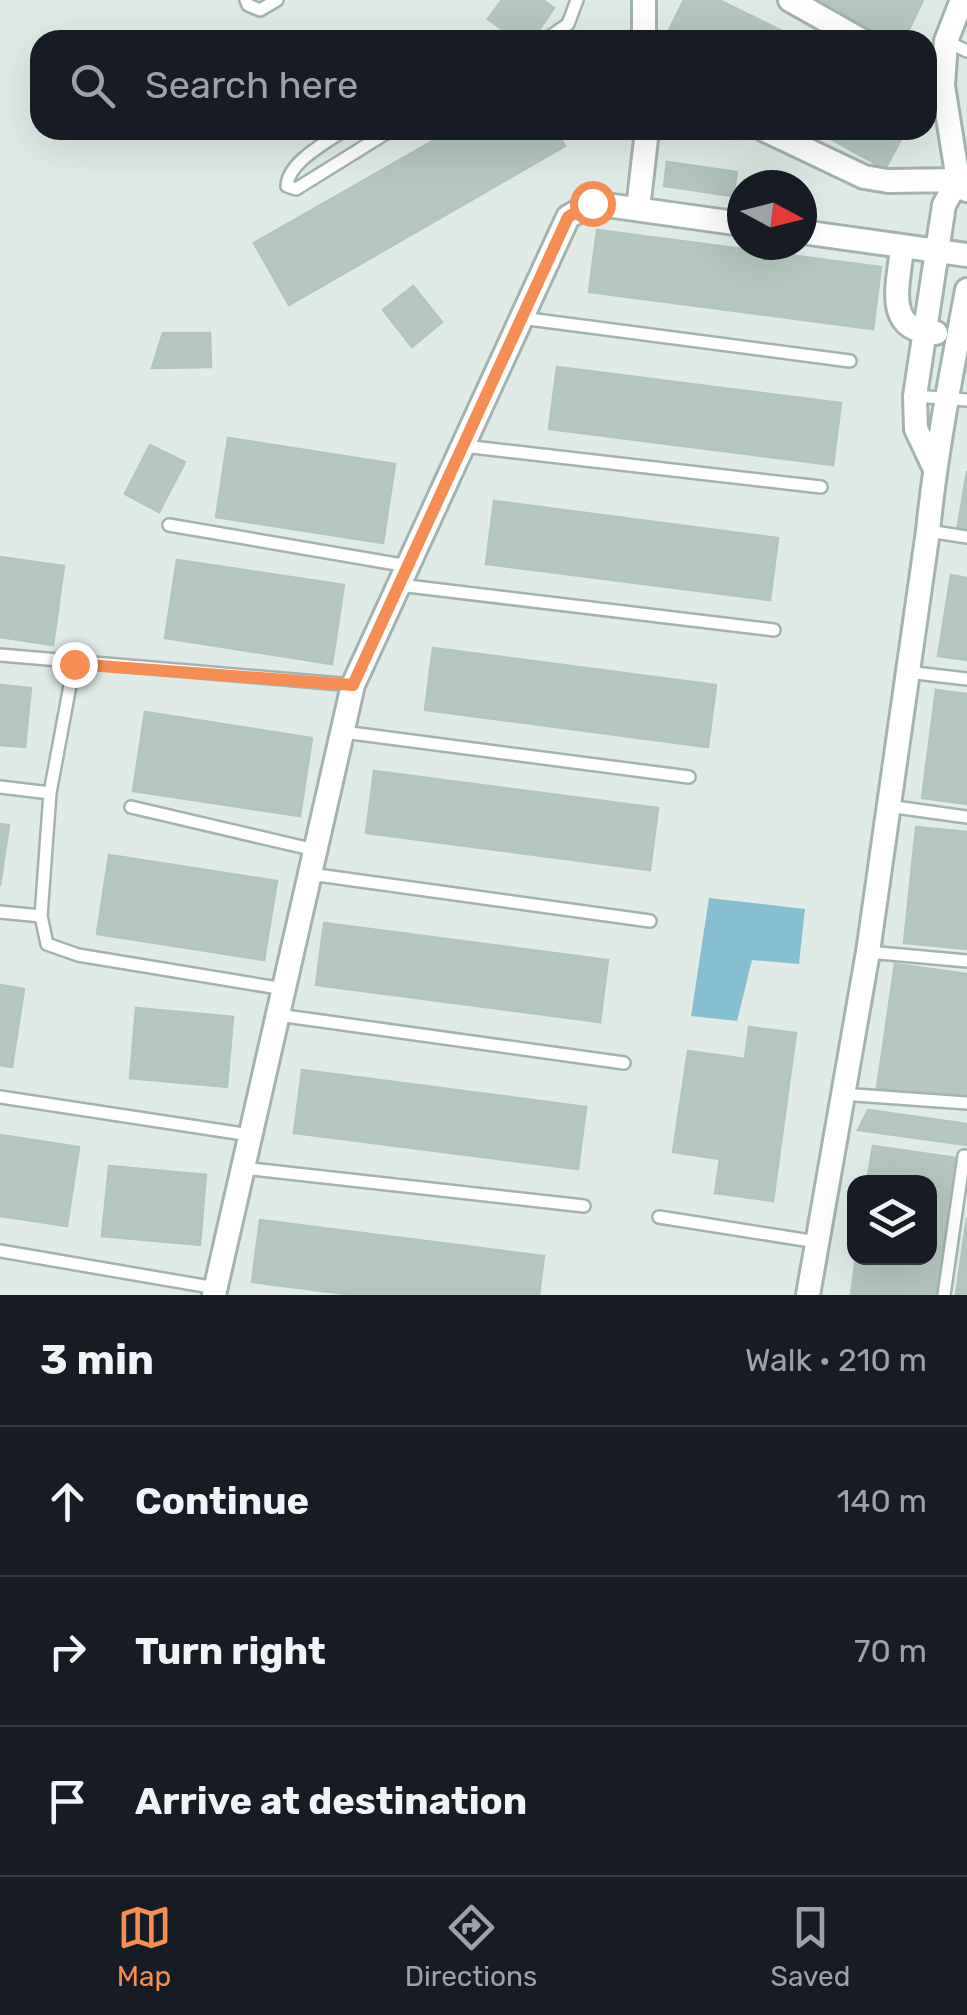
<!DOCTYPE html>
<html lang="en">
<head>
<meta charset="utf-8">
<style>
  :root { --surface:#171b24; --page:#20242c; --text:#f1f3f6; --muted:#9ea1a6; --line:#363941; --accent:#f68e53 }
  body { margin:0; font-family:Rubik,sans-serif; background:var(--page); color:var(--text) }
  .controls { position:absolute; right:30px; bottom:30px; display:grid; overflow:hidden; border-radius:20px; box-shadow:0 10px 40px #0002 }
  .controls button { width:90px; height:90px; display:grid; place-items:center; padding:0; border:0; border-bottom:2px solid var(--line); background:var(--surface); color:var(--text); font:50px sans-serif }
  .compass { position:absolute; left:727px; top:170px; width:90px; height:90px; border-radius:50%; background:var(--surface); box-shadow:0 10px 40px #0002; rotate:97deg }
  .stop { position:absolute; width:30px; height:30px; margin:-22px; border:8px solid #f68e53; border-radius:50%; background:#fff }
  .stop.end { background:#f68e53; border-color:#fff; box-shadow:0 2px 10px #0008 }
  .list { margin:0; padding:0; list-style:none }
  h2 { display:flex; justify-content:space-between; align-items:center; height:130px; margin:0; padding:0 40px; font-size:42px }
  h2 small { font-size:32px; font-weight:400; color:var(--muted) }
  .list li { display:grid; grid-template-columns:65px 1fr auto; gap:30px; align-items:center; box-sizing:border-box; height:150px; padding:0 40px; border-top:2px solid var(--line) }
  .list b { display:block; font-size:38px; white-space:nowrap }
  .list em { font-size:32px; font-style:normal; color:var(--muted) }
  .icon { flex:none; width:55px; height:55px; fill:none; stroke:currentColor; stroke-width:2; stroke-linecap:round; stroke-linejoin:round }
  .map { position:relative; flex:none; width:967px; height:1295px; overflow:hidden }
  .search { position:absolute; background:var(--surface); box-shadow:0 10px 40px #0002; left:30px; right:30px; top:30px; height:110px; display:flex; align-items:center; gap:25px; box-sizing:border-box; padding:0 35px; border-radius:30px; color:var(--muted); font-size:38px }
  .sheet { height:580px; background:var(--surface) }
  nav { display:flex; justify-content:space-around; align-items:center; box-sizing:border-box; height:140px; border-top:2px solid var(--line); background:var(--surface); font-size:28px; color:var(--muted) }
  nav a { display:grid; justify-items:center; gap:5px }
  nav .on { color:var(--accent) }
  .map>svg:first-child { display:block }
</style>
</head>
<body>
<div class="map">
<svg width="967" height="1295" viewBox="0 0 967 1295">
  <rect width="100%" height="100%" fill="#e0ebe7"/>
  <path fill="#86bed2" d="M 709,898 L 805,909 L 799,964 L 752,960 L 737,1021 L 691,1016 Z"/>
  <path fill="#b5c6c1" stroke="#b2c5bf" stroke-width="2.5" d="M 502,0 L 543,0 L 554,8 L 532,40 L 517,40 L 488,19 Z
    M 684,0 L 719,0 L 800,40 L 664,40 Z
    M 803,0 L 923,0 L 904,40 L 885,40 Z
    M 452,130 L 556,130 L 565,146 L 289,305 L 254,243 Z
    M 815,130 L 906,130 L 885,169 Z
    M 667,162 L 737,172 L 733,196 L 664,186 Z
    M 597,230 L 881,267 L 873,329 L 589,292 Z
    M 413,286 L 442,322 L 412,347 L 383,310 Z
    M 163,333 L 210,333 L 211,367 L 152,368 Z
    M 557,367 L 841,403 L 833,465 L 549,429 Z
    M 228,438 L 395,464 L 383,543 L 216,517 Z
    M 150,445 L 185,462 L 159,512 L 125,494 Z
    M 967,471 L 967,533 L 957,532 Z
    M 494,501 L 778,538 L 770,600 L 486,564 Z
    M 0,557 L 64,566 L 53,645 L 0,637 Z
    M 177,560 L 344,585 L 332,664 L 165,638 Z
    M 951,575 L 967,578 L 967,660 L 938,656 Z
    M 433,648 L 716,685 L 708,747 L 425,710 Z
    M 0,685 L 31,688 L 25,747 L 0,745 Z
    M 936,690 L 967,694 L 967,804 L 922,798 Z
    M 145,712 L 312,738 L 300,816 L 133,791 Z
    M 374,771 L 658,808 L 650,870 L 366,833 Z
    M 0,824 L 9,825 L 0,886 Z
    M 916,827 L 967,832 L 967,949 L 904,943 Z
    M 109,855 L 277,881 L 264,960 L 97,934 Z
    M 324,923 L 608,960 L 600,1022 L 316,985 Z
    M 895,964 L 967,974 L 967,1101 L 877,1088 Z
    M 0,985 L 24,989 L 12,1067 L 0,1065 Z
    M 136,1008 L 233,1017 L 227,1087 L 130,1078 Z
    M 749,1027 L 796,1033 L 773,1201 L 715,1193 L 720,1159 L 673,1152 L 688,1051 L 745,1059 Z
    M 302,1070 L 586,1107 L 578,1169 L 294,1133 Z
    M 868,1110 L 967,1124 L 967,1145 L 858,1130 Z
    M 0,1135 L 79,1147 L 67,1226 L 0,1216 Z
    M 873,1146 L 957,1158 L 936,1295 L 851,1295 L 856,1258 L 930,1258 L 930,1182 L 867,1182 Z
    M 109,1166 L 206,1175 L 200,1245 L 102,1236 Z
    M 967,1218 L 967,1295 L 956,1295 Z
    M 260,1220 L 544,1256 L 539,1295 L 354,1295 L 252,1282 Z"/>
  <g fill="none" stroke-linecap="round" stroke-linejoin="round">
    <g stroke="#a3b3af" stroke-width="16">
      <path id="lane" d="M 246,0 L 248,5 L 260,10 L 277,0
        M 545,40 L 568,24 L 577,0
        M 946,41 L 967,51
        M 344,130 C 326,143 288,162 287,186 L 296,189 L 391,130
        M 521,318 L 850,361
        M 915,396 L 967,400
        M 463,446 L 821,487
        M 169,525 L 408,566
        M 928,531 L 967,537
        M 399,585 L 774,630
        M 0,655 L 353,685
        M 74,664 L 50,793 L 41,916 L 47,944 L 78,955 L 284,989
        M 907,672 L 967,679
        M 343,732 L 689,777
        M 0,787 L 50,793
        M 888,806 L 967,817
        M 131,807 L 315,850
        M 310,874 L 650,921
        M 0,912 L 41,916
        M 868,952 L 967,961
        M 278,1015 L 624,1063
        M 841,1094 L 967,1103
        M 0,1097 L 250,1135
        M 243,1168 L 584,1206
        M 659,1217 L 817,1242
        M 0,1251 L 216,1288
        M 944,1295 L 964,1156"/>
    </g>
    <g stroke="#a3b3af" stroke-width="28">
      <path id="street" d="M 644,0 L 644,40
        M 790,0 L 861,40
        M 962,0 L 946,41 L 943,86 L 958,180 L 966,190
        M 765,130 L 864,177 L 888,181 L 958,180
        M 638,209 L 647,130
        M 802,232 L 967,255
        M 902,247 C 899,284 882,331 936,333
        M 934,467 L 916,429 L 915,396 L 944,205 L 958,180
        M 214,1295 L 353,685 L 568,217 L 592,203 L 742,224
        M 808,1295 L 868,952 L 928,531 C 936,450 952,370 967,290"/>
    </g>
    <use href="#lane" stroke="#fff" stroke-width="11"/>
    <use href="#street" stroke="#fff" stroke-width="22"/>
  </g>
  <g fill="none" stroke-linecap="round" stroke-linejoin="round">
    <path stroke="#f68e53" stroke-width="12" d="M 74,664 L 353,685 L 568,217 L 592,203"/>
  </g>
</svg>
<div class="controls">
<button><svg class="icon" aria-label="layers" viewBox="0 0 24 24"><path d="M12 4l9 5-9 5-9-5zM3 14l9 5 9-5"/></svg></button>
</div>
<svg class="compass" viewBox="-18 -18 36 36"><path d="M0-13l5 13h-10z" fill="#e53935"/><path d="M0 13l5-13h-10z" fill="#9ea1a6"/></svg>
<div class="stop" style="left:592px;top:203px"></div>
<div class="stop end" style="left:74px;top:664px"></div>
<div class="search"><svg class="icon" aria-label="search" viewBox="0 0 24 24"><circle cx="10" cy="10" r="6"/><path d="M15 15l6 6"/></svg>Search here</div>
</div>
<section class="sheet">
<h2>3 min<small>Walk · 210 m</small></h2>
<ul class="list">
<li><svg class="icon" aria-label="ahead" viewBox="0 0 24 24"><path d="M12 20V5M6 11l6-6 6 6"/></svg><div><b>Continue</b></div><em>140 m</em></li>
<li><svg class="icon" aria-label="right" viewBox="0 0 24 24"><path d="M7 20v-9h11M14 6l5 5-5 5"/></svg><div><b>Turn right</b></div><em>70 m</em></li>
<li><svg class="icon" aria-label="arrive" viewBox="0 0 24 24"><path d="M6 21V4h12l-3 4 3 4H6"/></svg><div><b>Arrive at destination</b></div></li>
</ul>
</section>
<nav>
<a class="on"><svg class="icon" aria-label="map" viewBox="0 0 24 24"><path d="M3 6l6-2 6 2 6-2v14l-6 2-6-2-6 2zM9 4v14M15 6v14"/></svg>Map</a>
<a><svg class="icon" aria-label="directions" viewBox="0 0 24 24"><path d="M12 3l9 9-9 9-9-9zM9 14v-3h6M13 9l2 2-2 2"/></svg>Directions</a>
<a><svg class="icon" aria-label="saved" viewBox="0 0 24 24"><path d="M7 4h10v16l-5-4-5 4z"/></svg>Saved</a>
</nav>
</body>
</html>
